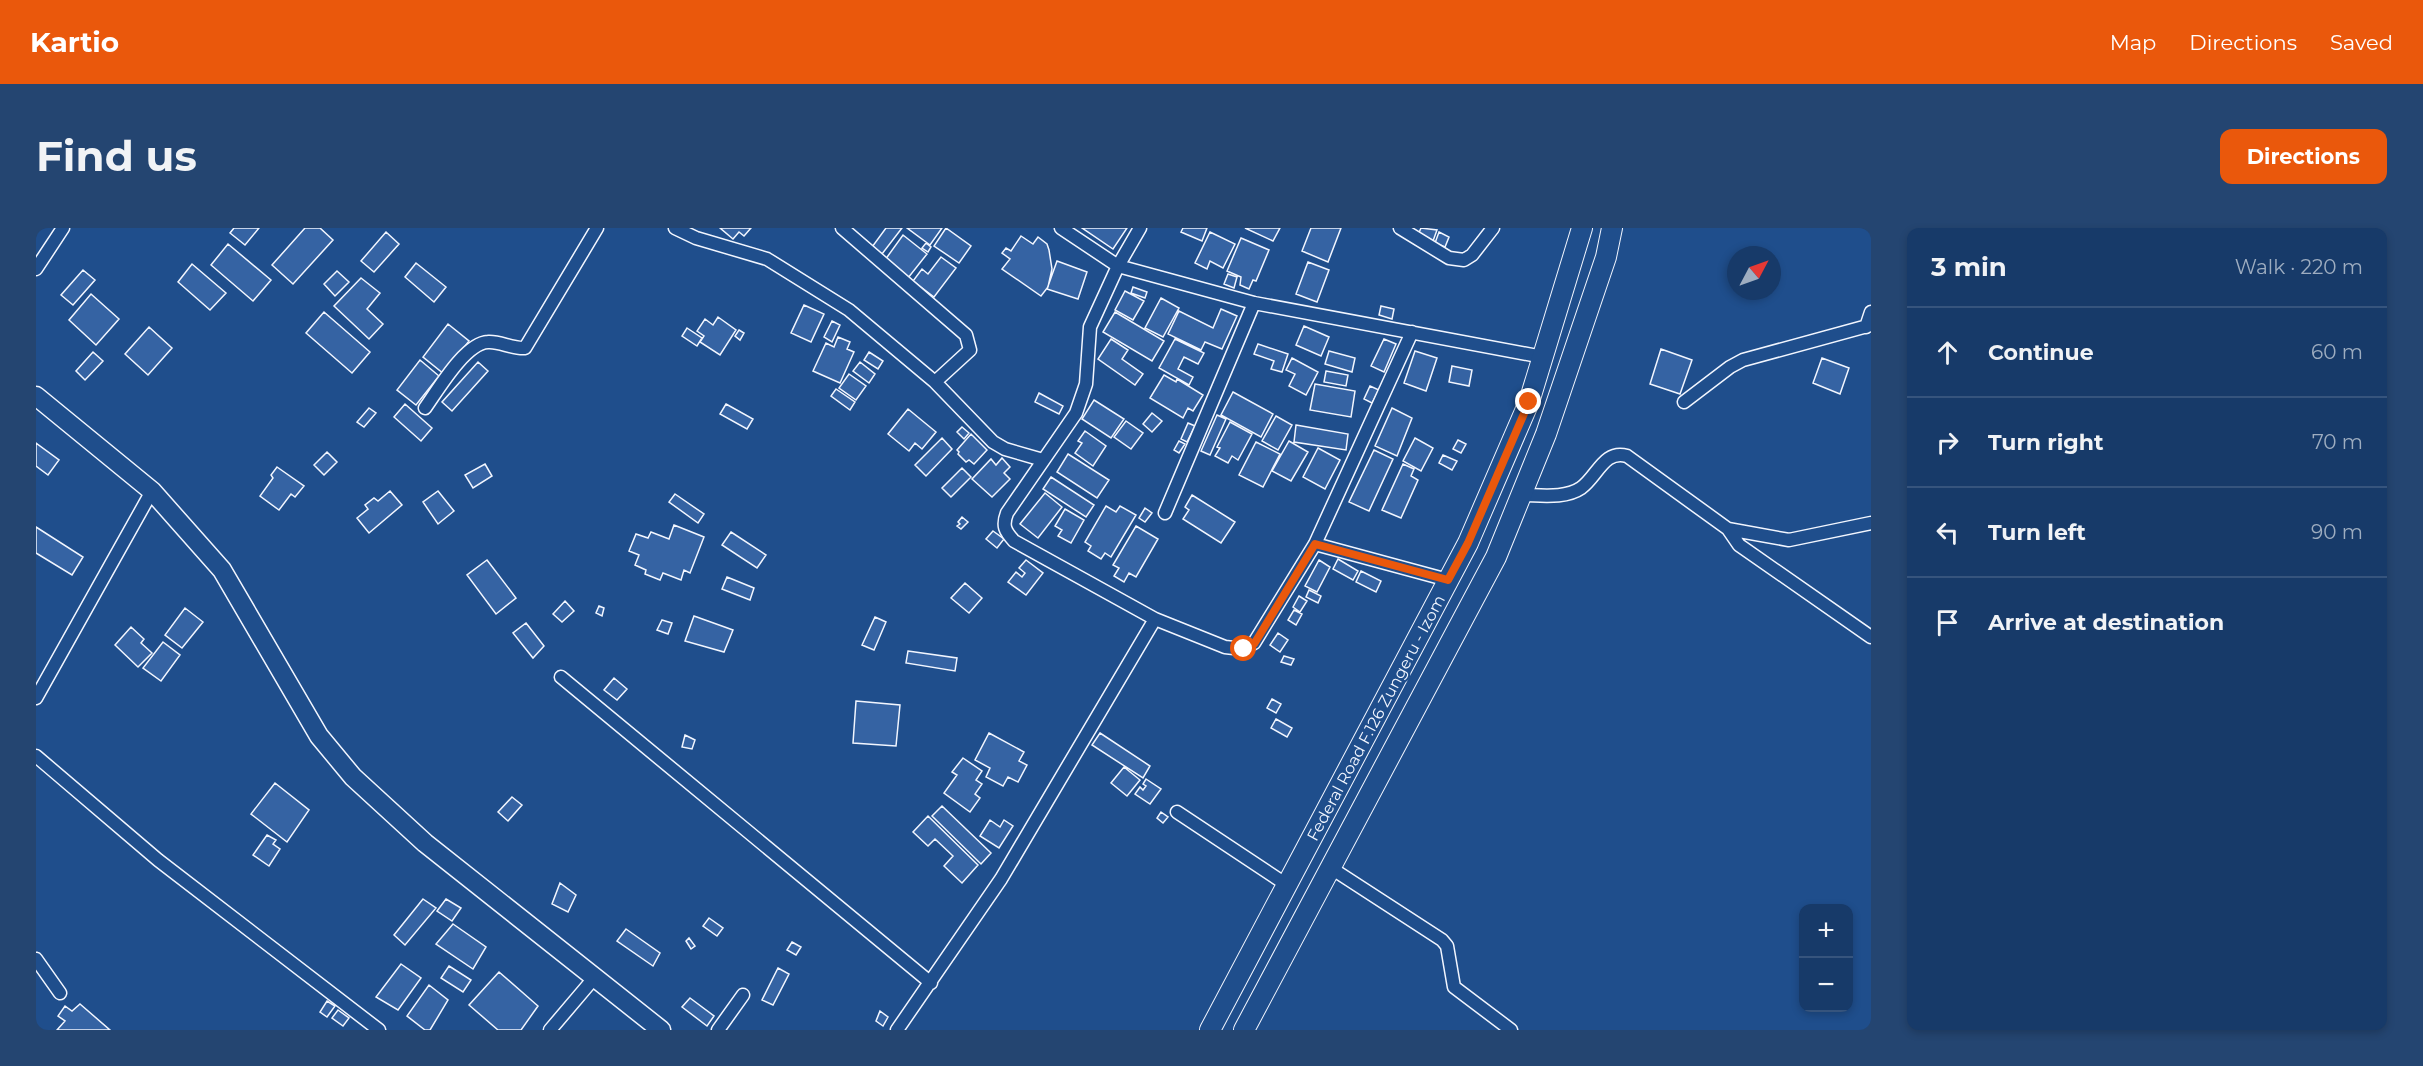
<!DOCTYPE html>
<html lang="en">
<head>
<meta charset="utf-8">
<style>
  :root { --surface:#173a69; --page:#244571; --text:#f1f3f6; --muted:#9eadc0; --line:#36547d; --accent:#ea580c }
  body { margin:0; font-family:Montserrat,sans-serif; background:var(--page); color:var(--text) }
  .controls { position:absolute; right:18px; bottom:18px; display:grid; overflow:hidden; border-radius:12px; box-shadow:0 3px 9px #0003 }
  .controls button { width:54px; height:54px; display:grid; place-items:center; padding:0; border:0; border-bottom:2px solid var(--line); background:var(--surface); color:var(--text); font:30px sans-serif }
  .compass { position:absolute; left:1691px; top:18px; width:54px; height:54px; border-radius:50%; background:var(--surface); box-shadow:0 3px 9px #0003; rotate:49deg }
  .stop { position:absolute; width:18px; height:18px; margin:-14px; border:4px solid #ea580c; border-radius:50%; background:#fff }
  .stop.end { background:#ea580c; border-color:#fff; box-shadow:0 2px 6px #0008 }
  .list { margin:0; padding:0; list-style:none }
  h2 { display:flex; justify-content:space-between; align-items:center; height:78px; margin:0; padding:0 24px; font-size:26px }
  h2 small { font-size:20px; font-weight:400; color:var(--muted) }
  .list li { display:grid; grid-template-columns:39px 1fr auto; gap:18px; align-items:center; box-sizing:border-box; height:90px; padding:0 24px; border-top:2px solid var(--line) }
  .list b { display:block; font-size:22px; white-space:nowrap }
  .list em { font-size:20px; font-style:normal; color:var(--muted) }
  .icon { flex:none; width:33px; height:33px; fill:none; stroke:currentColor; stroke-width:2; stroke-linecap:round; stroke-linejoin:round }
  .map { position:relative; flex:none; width:1835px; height:802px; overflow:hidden; border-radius:12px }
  header { display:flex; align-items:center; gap:36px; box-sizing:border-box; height:84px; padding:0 30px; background:var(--accent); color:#fff }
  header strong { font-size:28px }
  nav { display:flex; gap:33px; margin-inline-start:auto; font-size:21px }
  .intro { display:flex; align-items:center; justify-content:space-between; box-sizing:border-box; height:144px; padding:0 36px }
  h1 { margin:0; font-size:42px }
  .button { padding:15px 27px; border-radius:12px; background:var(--accent); color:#fff; font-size:21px; font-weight:700 }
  main { display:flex; gap:36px; padding:0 36px }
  aside { flex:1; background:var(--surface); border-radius:12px; box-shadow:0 3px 9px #0003 }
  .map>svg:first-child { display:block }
</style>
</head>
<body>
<header>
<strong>Kartio</strong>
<nav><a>Map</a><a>Directions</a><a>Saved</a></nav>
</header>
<div class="intro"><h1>Find us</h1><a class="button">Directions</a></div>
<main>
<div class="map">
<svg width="1835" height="802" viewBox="0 0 1835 802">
  <rect width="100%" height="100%" fill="#1f4e8c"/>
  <path fill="#3563a3" stroke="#f2f6ff" stroke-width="1.5" d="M 198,0 L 223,0 L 209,17 L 194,5 Z
    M 269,0 L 284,0 L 297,12 L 257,56 L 236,37 Z
    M 684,0 L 715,0 L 708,8 L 703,4 L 697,11 Z
    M 850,0 L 866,0 L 846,26 L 836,19 Z
    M 871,0 L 906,0 L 894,17 Z
    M 910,0 L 935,18 L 923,35 L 898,18 Z
    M 1046,0 L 1091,0 L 1077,21 Z
    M 1147,0 L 1171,0 L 1166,13 L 1145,4 Z
    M 1209,0 L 1244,0 L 1237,13 Z
    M 1275,0 L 1305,0 L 1292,34 L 1266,23 Z
    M 1385,0 L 1401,2 L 1397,13 L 1382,7 Z
    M 350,4 L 363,16 L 338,44 L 325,33 Z
    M 1174,4 L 1199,16 L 1187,40 L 1174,33 L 1171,41 L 1159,35 Z
    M 1403,4 L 1413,9 L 1409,19 L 1399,15 Z
    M 867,7 L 891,26 L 872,50 L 849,32 Z
    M 985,8 L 997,16 L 1002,9 L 1011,16 L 1013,22 L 1016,41 L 1012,59 L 1005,68 L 966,41 L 974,31 L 966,25 L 970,20 L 975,23 Z
    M 1205,10 L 1233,22 L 1220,53 L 1217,52 L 1213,61 L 1204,57 L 1205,49 L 1191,43 Z
    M 890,15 L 895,19 L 892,24 L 886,20 Z
    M 192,16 L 235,52 L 217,73 L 175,37 Z
    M 905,29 L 920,40 L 898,69 L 877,53 L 886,41 L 892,46 Z
    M 1021,33 L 1051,44 L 1042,71 L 1011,61 Z
    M 1272,34 L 1293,42 L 1281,74 L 1260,66 Z
    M 380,35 L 410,59 L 398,74 L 369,49 Z
    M 156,36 L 190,65 L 174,82 L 142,54 Z
    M 47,42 L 59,52 L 37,77 L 25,67 Z
    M 301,43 L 313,54 L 299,68 L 288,56 Z
    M 1192,46 L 1201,49 L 1198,60 L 1188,56 Z
    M 325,50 L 344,65 L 331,81 L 347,96 L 333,111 L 298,78 Z
    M 1097,59 L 1111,64 L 1109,70 L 1095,65 Z
    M 1089,63 L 1108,73 L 1097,92 L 1079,82 Z
    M 55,66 L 83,91 L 60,117 L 33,92 Z
    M 1125,70 L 1143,80 L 1127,109 L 1109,100 Z
    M 768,77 L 788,86 L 775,114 L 755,105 Z
    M 1345,78 L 1358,81 L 1356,91 L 1343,87 Z
    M 1185,81 L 1201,88 L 1186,121 L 1169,114 L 1165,122 L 1132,106 L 1143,83 L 1177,100 Z
    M 288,84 L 334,124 L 316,145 L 270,105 Z
    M 1079,84 L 1128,113 L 1116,133 L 1067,104 Z
    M 682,89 L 700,102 L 684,127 L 664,114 L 668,108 L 661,103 L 669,91 L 677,97 Z
    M 796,93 L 804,97 L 796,114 L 788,109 Z
    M 412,96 L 433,113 L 408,146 L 387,129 Z
    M 1268,98 L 1293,109 L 1285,128 L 1260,117 Z
    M 113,99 L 136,120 L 112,147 L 89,126 Z
    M 651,100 L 666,110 L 661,118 L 646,108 Z
    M 703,102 L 708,105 L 704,112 L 699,108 Z
    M 802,109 L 814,114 L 811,121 L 818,124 L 804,155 L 777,143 L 790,115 L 798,119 Z
    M 1075,111 L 1092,122 L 1086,131 L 1107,146 L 1099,157 L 1062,131 Z
    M 1139,111 L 1168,125 L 1162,136 L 1148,129 L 1142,141 L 1157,149 L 1153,157 L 1123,140 Z
    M 1348,111 L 1360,116 L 1348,144 L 1335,138 Z
    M 1222,116 L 1252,126 L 1246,144 L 1235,141 L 1238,133 L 1218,126 Z
    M 1625,121 L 1656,132 L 1644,166 L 1614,156 Z
    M 1293,123 L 1319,130 L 1316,144 L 1289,136 Z
    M 1379,123 L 1401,130 L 1390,163 L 1368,155 Z
    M 57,124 L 67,133 L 49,152 L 40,143 Z
    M 833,124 L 847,133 L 842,141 L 828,132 Z
    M 1256,130 L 1282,144 L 1270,167 L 1253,158 L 1259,146 L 1250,142 Z
    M 1786,130 L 1813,140 L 1804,166 L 1777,155 Z
    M 384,132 L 403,148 L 380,177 L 361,162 Z
    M 442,134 L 452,143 L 416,183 L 406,174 Z
    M 824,134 L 839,146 L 833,155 L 817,143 Z
    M 1416,138 L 1436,142 L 1433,158 L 1413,154 Z
    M 1290,143 L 1312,147 L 1310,158 L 1288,154 Z
    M 813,146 L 830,158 L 820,172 L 803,160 Z
    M 1128,147 L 1140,154 L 1141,151 L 1167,167 L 1157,183 L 1152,180 L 1147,190 L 1114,170 Z
    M 1279,156 L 1319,163 L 1315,189 L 1274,182 Z
    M 1334,158 L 1343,162 L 1336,175 L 1328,171 Z
    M 800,161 L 819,174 L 814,182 L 795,168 Z
    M 1197,164 L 1237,186 L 1225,209 L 1185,187 Z
    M 1003,165 L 1027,178 L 1023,186 L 999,174 Z
    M 1058,172 L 1088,191 L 1075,210 L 1046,191 Z
    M 369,176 L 396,200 L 385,213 L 358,189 Z
    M 690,176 L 717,191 L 711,201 L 684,186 Z
    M 333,180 L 340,185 L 328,199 L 321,194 Z
    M 1356,180 L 1376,190 L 1361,228 L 1339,218 Z
    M 872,181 L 900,204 L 886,221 L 879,215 L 873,223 L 852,206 Z
    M 1116,185 L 1126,193 L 1116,204 L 1107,196 Z
    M 1181,187 L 1190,191 L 1174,227 L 1165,223 Z
    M 1240,188 L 1256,197 L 1242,222 L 1226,213 Z
    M 1090,193 L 1107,205 L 1095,221 L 1078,209 Z
    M 1194,194 L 1216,206 L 1202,232 L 1196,228 L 1192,235 L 1179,228 L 1184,220 L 1181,219 Z
    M 1152,195 L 1159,198 L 1151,214 L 1145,211 Z
    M 1260,197 L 1312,206 L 1310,222 L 1258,214 Z
    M 926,199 L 933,205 L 928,211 L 921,204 Z
    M 1049,203 L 1070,218 L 1057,238 L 1039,225 L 1046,215 L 1042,213 Z
    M 935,206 L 951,222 L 938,236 L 933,232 L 930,234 L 922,226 L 923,224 L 921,222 Z
    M 906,210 L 916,221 L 890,248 L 879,237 Z
    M 1379,210 L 1397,220 L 1385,243 L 1367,233 Z
    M 1422,212 L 1430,216 L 1425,225 L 1417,221 Z
    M 1143,213 L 1149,216 L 1143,225 L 1138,222 Z
    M 1253,213 L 1272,224 L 1255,253 L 1236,243 Z
    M 1220,214 L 1244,226 L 1227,259 L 1203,247 Z
    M 0,215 L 23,232 L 12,247 L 0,238 Z
    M 1282,220 L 1304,232 L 1289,261 L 1267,249 Z
    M 1338,222 L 1357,231 L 1333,283 L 1313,274 Z
    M 291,224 L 301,234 L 288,247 L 278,237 Z
    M 1032,226 L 1073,252 L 1061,270 L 1021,244 Z
    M 1407,227 L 1421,233 L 1416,242 L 1403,235 Z
    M 966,230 L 974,239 L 968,245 L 974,251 L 956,269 L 936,251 L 955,231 L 960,237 Z
    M 449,236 L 456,248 L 437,260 L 429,247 Z
    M 1367,236 L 1378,241 L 1375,248 L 1382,252 L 1365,290 L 1346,282 Z
    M 241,239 L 268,258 L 259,269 L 255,266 L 243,282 L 224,268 L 237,250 L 235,247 Z
    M 926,240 L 935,249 L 915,269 L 906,260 Z
    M 1015,249 L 1058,277 L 1050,289 L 1007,261 Z
    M 354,263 L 366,277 L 333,305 L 321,290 L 332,281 L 329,277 L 338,270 L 342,273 Z
    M 402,263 L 418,283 L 402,296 L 387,274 Z
    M 1009,265 L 1026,279 L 1002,310 L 984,296 Z
    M 639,266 L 668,286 L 662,295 L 633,274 Z
    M 1156,267 L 1199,294 L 1185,315 L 1147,291 L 1153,282 L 1149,279 Z
    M 1070,278 L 1080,284 L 1084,278 L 1100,287 L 1075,329 L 1069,325 L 1065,331 L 1052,323 L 1055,318 L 1049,314 Z
    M 1109,280 L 1116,285 L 1109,294 L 1103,290 Z
    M 1029,281 L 1048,292 L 1035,315 L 1022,308 L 1026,302 L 1019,298 Z
    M 926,289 L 932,294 L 925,301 L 921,298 L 924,296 L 922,294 Z
    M 638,297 L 668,309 L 654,345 L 648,342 L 645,352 L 627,345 L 624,352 L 609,346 L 610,342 L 599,337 L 603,327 L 593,323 L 600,306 L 612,310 L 615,304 L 633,311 Z
    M 1100,298 L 1122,311 L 1100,349 L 1093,345 L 1088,354 L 1078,348 L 1083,340 L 1077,337 Z
    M 0,299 L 47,329 L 36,347 L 0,325 Z
    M 957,303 L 968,311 L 961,320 L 950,311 Z
    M 695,304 L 730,327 L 721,340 L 686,317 Z
    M 1302,331 L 1322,343 L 1317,352 L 1297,341 Z
    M 451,332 L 480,370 L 460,386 L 431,347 Z
    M 990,332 L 1007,345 L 990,367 L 972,354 L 980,344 L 986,349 L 989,345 L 983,340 Z
    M 1283,332 L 1294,339 L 1281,364 L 1269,358 Z
    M 1325,343 L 1345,353 L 1340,364 L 1320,354 Z
    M 691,349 L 718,360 L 714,372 L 686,361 Z
    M 929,355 L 946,370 L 933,385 L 915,370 Z
    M 1273,362 L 1285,368 L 1282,375 L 1270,369 Z
    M 1263,368 L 1271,373 L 1264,384 L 1257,379 Z
    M 529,373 L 538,383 L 526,394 L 517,386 Z
    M 563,378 L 568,380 L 566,388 L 560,385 Z
    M 149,380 L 167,394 L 146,420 L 129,407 Z
    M 1258,382 L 1266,386 L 1260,397 L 1252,392 Z
    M 658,388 L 697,402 L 688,424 L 649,413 Z
    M 839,389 L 850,394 L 838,422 L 826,417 Z
    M 626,392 L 636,395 L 632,406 L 621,402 Z
    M 490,395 L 508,418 L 497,430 L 477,405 Z
    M 95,399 L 108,411 L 105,415 L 116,425 L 102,439 L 79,417 Z
    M 1242,405 L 1252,412 L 1244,424 L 1234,417 Z
    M 127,414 L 144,427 L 125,453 L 107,440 Z
    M 872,423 L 921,430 L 919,443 L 870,435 Z
    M 1248,428 L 1258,431 L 1255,437 L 1245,434 Z
    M 578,450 L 591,461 L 581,472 L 568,462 Z
    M 1236,471 L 1245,476 L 1240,485 L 1231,480 Z
    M 820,473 L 864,477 L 860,518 L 817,515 Z
    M 1240,491 L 1256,500 L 1251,509 L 1235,500 Z
    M 953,505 L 988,524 L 983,533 L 991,537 L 982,554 L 972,549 L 967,558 L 950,549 L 954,540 L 939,532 Z
    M 1064,505 L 1114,538 L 1107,550 L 1056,517 Z
    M 649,507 L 659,512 L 656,521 L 646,519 Z
    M 927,530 L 946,543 L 940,552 L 946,556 L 939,566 L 944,570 L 934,584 L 908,565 L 921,547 L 916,544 Z
    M 1088,539 L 1104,552 L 1091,568 L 1075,555 Z
    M 1110,551 L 1125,561 L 1114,576 L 1099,566 L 1104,559 L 1107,562 L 1110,558 L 1107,556 Z
    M 239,555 L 273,582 L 251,614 L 215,586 Z
    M 476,569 L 486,577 L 472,593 L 462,584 Z
    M 906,578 L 955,625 L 945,636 L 896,588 Z
    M 1125,584 L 1132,589 L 1127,595 L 1121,590 Z
    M 892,588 L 942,637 L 926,655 L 908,638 L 917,628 L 899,611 L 892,618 L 877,604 Z
    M 954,592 L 964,599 L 968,592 L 977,598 L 963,620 L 944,608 Z
    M 231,607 L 240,612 L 237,616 L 244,621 L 233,638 L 217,627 Z
    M 524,655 L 540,667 L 532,684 L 516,676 Z
    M 387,671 L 400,680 L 369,717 L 358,707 Z
    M 410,671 L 425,680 L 416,693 L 401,683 Z
    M 673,690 L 687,700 L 681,708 L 667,698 Z
    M 417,696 L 450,719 L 437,741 L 400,716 Z
    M 590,701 L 624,725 L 617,738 L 581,713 Z
    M 653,710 L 659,718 L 655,721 L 650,713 Z
    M 756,714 L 765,719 L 760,727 L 751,722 Z
    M 365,736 L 385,750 L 362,782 L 340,769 Z
    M 413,738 L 435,752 L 427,764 L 405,750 Z
    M 742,740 L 753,746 L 737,777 L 726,772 Z
    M 463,744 L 502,778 L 485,802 L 462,802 L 433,777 Z
    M 393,757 L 412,772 L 394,802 L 389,802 L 371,788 Z
    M 654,770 L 678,788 L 671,798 L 646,779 Z
    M 291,773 L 299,778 L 291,789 L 284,784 Z
    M 44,776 L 74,802 L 21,802 L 29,793 L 22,788 L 29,778 L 36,783 Z
    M 302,782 L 313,790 L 307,798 L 296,790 Z
    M 844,783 L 852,789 L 847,798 L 840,793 Z"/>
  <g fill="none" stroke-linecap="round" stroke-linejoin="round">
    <g stroke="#f2f6ff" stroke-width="15">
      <path id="street" d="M 639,0 L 660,10 L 731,31 L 813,82 L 899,154 L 957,214 L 969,221 L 1007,232
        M 806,0 L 930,107 L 934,122 L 899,154
        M 1025,0 L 1082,38 L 1218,75 L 1507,129
        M 1104,0 L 1082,38 L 1054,99 L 1050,156 L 1040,185 L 971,285 C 966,298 969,303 978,313 L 1119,391 L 1189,419 L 1207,421 L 1218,415 L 1279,316 L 1376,104
        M 1364,0 L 1413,30 L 1428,32 L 1436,27 L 1457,0
        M 0,41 L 27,0
        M 1830,99 L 1835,84
        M 1648,174 L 1694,139 L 1707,132 L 1835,97
        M 389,180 C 402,162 429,115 452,114 C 464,113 476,121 489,120 L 561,0
        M 1485,267 C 1504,267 1529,271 1545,260 C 1561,249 1568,221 1591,228 L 1692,301 L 1703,317 L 1835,409
        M 1129,285 L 1218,75
        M 1692,301 L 1753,312 L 1835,295
        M 1279,316 L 1412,352
        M 525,449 L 895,755
        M 0,470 L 116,263
        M 0,528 L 122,632 L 343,802
        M 1141,584 L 1251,657
        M 1295,640 L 1406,712 L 1411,718 L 1418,759 L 1475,802
        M 0,731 L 24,765
        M 514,802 L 559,749
        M 682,802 L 707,767
        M 861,802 L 965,651 L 1119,391"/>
    </g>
    <g stroke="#f2f6ff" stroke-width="21">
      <path id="secondary" d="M 0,168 L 116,263 L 186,342 L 283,508 L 317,549 L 389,615 L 625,802"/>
    </g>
    <g stroke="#f2f6ff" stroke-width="22">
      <path id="primary" d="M 1174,802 L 1432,315 L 1493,174 L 1546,0
        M 1208,802 L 1460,329 L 1510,206 L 1570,29 L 1576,0"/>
    </g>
    <use href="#street" stroke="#1f4e8c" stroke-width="12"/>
    <use href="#secondary" stroke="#1f4e8c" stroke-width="18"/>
    <use href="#primary" stroke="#1f4e8c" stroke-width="20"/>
  </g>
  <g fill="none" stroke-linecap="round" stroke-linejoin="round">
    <path stroke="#ea580c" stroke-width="8" d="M 1208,421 L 1218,416 L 1223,408 L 1279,316 L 1412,352 L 1432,315 L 1493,174"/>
  </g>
  <g text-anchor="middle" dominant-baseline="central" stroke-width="4.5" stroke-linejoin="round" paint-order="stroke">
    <g font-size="16" fill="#f2f6ff" stroke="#1f4e8c">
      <text transform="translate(1340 490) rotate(-62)">Federal Road F.126 Zungeru - Izom</text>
    </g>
  </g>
</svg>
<div class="controls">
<button>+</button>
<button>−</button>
</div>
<svg class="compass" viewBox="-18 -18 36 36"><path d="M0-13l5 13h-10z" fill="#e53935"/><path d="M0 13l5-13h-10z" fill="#9eadc0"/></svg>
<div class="stop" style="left:1208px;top:421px"></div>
<div class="stop end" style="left:1493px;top:174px"></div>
</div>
<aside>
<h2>3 min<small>Walk · 220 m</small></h2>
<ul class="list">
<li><svg class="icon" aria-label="ahead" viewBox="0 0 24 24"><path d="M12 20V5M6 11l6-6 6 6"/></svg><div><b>Continue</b></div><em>60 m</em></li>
<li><svg class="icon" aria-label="right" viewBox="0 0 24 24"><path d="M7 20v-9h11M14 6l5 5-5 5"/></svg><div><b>Turn right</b></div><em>70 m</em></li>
<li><svg class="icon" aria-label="left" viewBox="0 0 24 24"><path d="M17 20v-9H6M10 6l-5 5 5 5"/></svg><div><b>Turn left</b></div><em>90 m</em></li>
<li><svg class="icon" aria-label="arrive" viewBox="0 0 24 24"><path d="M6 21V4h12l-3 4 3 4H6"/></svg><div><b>Arrive at destination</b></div></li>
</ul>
</aside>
</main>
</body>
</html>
